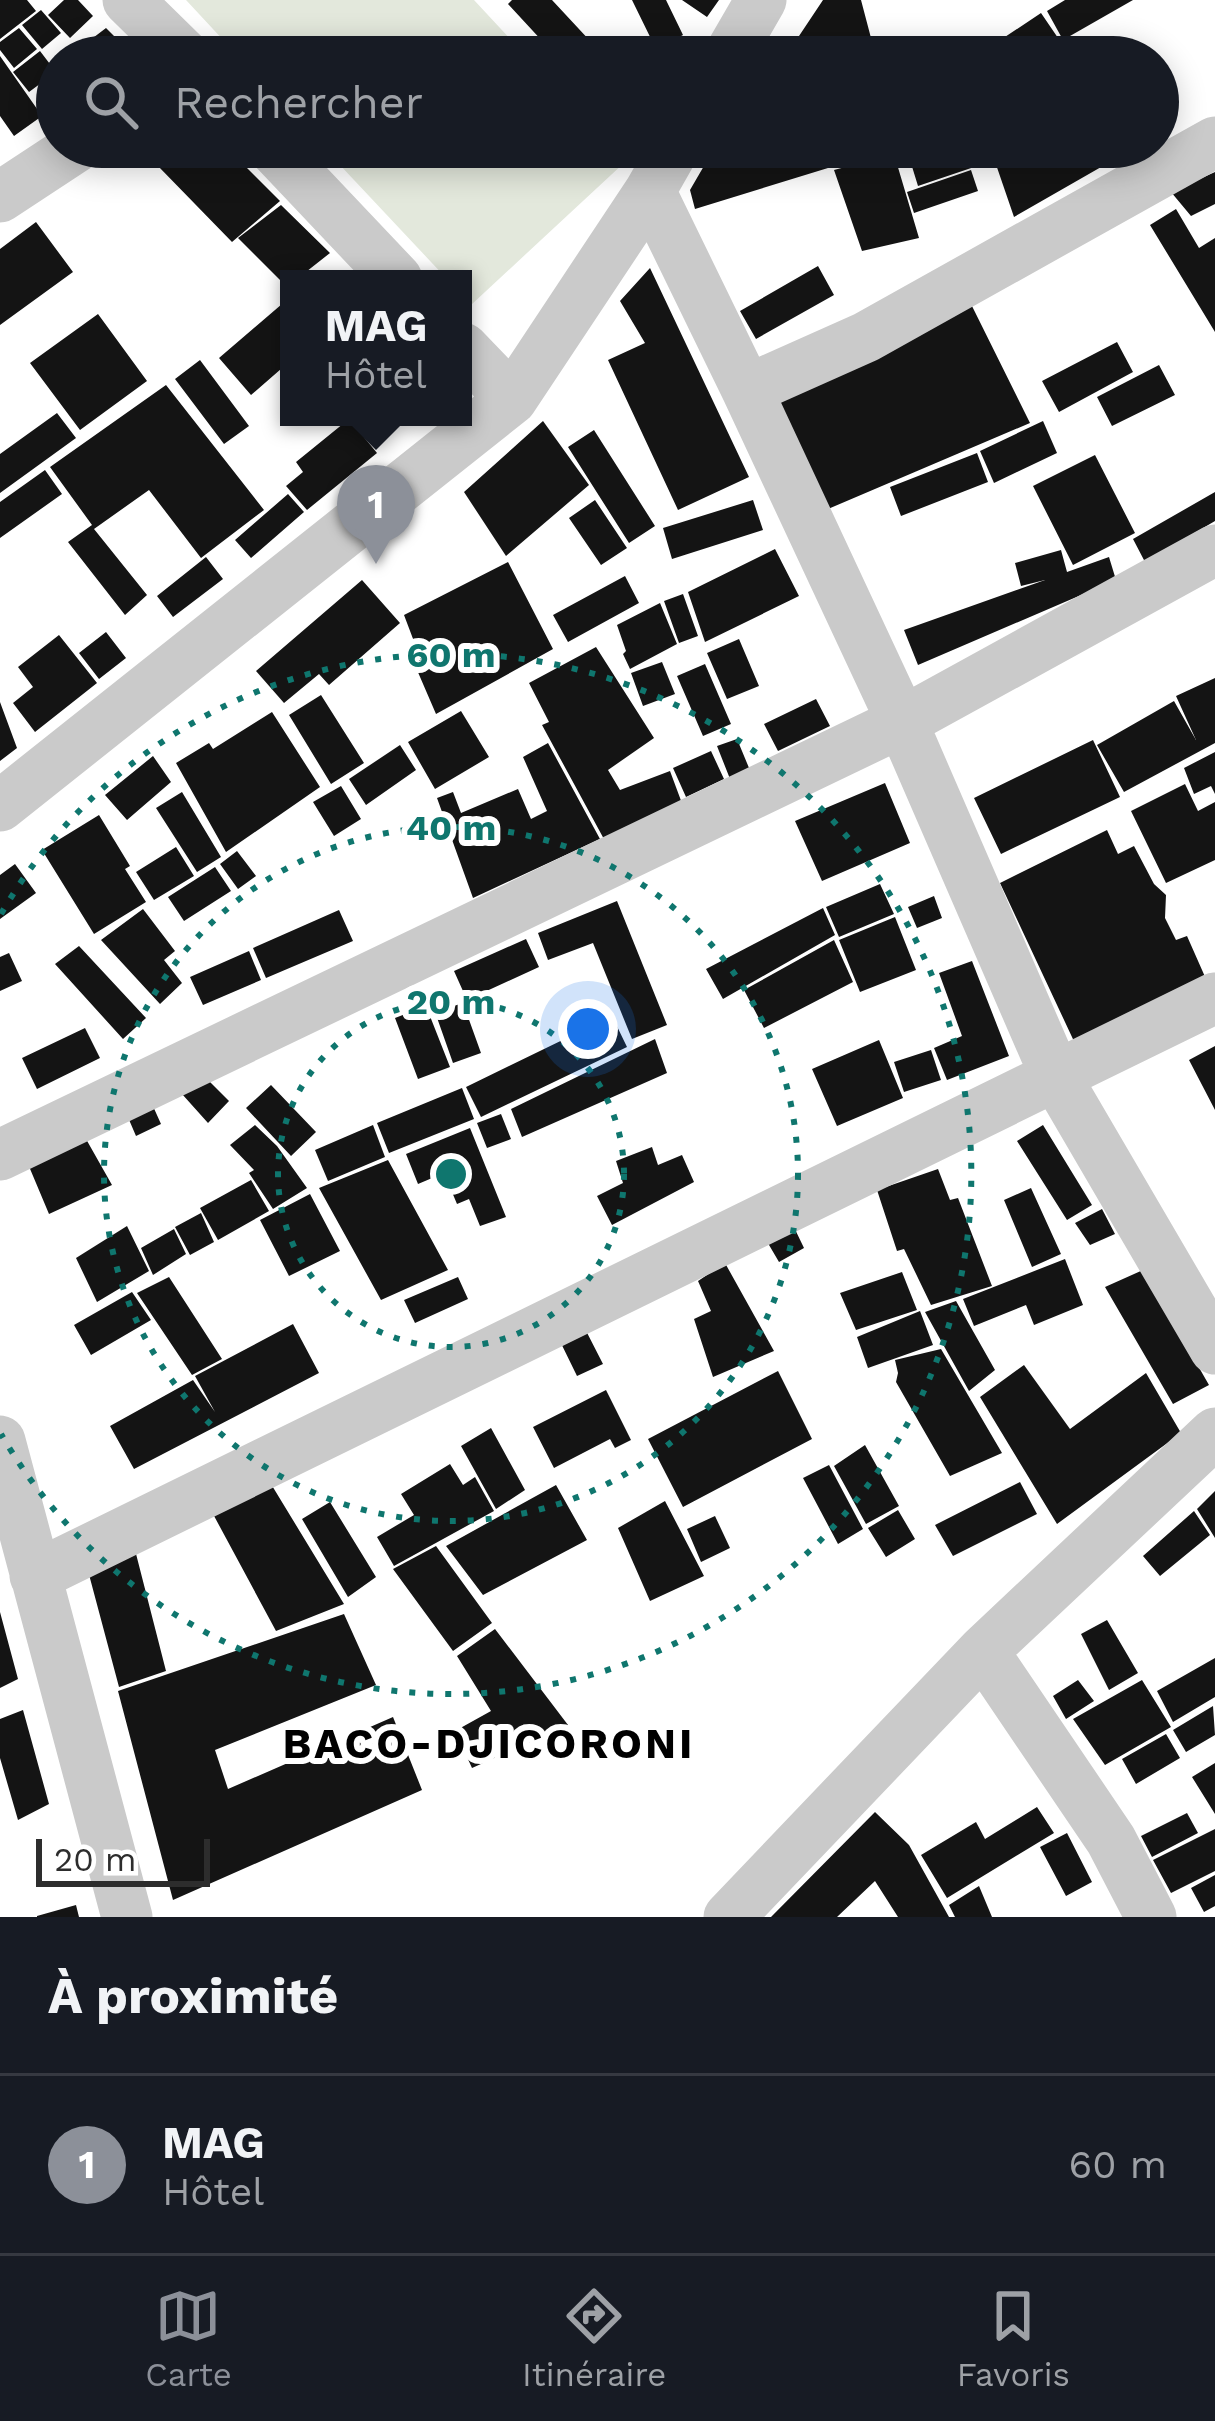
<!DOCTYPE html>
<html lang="fr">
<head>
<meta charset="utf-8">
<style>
  :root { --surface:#171b24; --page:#242831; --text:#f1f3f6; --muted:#9ea1a6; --line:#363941; --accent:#8c9099 }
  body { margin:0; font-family:"Work Sans",sans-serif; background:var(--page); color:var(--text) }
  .scale { position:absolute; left:36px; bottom:30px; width:174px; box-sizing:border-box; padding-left:12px; border:6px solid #2d2d2d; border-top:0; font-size:33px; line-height:42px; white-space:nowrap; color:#2d2d2d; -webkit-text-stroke:9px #fff; paint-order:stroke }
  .you { position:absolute; left:588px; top:1029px; width:42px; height:42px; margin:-30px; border:9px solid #fff; border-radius:50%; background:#1a73e8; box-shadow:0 0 0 18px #1a73e833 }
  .badge { display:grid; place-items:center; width:78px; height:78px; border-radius:50%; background:var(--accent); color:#fff; font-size:39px; font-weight:700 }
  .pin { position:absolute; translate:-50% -99px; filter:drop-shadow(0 3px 6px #0008) }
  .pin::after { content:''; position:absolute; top:63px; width:42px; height:36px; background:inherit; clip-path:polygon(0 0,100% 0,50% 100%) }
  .popup { position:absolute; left:280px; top:270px; width:192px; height:156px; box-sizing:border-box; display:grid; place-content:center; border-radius:0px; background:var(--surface); filter:drop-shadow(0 3px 9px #0005); font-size:39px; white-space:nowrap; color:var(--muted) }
  .popup b { font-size:45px; color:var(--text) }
  .popup::after { content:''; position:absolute; left:50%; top:100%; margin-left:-24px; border:24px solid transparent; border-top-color:var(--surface) }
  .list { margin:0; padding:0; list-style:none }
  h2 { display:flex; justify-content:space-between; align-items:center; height:156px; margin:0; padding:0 48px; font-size:51px }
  h2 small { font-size:39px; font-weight:400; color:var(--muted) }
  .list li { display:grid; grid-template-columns:78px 1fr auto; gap:36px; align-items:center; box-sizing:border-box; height:180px; padding:0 48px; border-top:3px solid var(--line) }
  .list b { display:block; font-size:45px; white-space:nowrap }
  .list p { margin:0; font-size:39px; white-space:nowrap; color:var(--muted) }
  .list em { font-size:39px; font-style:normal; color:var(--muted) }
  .icon { flex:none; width:66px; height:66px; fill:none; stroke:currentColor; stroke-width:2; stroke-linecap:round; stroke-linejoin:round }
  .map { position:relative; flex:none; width:1215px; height:1917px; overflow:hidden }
  .search { position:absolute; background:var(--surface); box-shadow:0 6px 30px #0003; left:36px; right:36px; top:36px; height:132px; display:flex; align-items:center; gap:30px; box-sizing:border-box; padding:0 42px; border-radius:66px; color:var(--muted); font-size:45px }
  .sheet { height:336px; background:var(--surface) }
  nav { display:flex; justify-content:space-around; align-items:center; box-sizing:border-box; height:168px; border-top:3px solid var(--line); background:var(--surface); font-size:33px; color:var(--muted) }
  nav a { display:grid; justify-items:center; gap:6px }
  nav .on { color:var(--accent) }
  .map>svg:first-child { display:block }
</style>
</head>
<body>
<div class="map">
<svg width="1215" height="1917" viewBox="0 0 1215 1917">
  <rect width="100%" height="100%" fill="#fff"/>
  <path fill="#e3e8dc" d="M 186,0 L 474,0 L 527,57 L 239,57 Z
    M 323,147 L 611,147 L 625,162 L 471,305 L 463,296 L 463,279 L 447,279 Z"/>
  <path fill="#141414" d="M 0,0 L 27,0 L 36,11 L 0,39 Z
    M 64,0 L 78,0 L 93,16 L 70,38 L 48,15 Z
    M 512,0 L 552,0 L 605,57 L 557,57 L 508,4 Z
    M 632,0 L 666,0 L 683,35 L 656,49 Z
    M 682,0 L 719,0 L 707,17 Z
    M 823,0 L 861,0 L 876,57 L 785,57 Z
    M 1065,0 L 1133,0 L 1063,40 L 1047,11 Z
    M 41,10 L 61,33 L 42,49 L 22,25 Z
    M 1041,13 L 1071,57 L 975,57 Z
    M 19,28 L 37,49 L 14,68 L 0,50 L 0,42 Z
    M 106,28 L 129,51 L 120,57 L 68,57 Z
    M 40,51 L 56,72 L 29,92 L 13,72 Z
    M 0,56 L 42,116 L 14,136 L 0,116 Z
    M 181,147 L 226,147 L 280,201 L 232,242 L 158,166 Z
    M 715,147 L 837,147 L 841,164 L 695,209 L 690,190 Z
    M 906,147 L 977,147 L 983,164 L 918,186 Z
    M 990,147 L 1136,147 L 1014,217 Z
    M 894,154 L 919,238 L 862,251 L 834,170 Z
    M 971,170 L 978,191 L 914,213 L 907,192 Z
    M 1215,172 L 1215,204 L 1191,216 L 1171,192 Z
    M 281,205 L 330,253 L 297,279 L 289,279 L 289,289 L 238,238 Z
    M 1176,209 L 1199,248 L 1215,238 L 1215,332 L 1150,225 Z
    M 36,222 L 73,272 L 0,325 L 0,249 Z
    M 818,266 L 834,295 L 756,339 L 740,311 Z
    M 650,268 L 749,477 L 678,510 L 608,360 L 645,343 L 620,301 Z
    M 967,296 L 1030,423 L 828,509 L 776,397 Z
    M 289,298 L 289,362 L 251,395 L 219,358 Z
    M 98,314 L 147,381 L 80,430 L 30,363 Z
    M 1117,342 L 1133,372 L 1059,412 L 1042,381 Z
    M 200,360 L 249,426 L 224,444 L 175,379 Z
    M 1159,365 L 1175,395 L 1112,426 L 1097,397 Z
    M 166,385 L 264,510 L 201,558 L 149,490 L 94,529 L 147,595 L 125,615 L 68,542 L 92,525 L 50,467 Z
    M 57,413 L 76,438 L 0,493 L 0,454 Z
    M 349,419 L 377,453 L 307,510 L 286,486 L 303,472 L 296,462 Z
    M 543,421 L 589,485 L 506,556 L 464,492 Z
    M 1043,421 L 1057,453 L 994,483 L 980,451 Z
    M 594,430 L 655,526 L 629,543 L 568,447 Z
    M 977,453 L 988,482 L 901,516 L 890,487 Z
    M 1095,455 L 1135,533 L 1073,565 L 1033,486 Z
    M 45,470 L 62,494 L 0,538 L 0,502 Z
    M 1215,492 L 1215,521 L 1145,562 L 1133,539 Z
    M 288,494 L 304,512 L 251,558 L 235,540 Z
    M 595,500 L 627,548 L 601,565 L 569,518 Z
    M 753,500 L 763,530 L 672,559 L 663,528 Z
    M 775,549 L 799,596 L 705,642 L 688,592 Z
    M 1061,550 L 1067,572 L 1109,557 L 1116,580 L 918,665 L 904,630 L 1045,580 L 1021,586 L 1015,563 Z
    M 206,557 L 223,579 L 173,617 L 157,596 Z
    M 508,562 L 553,649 L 436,714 L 414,663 L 421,660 L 404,615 Z
    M 625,576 L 639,603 L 568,642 L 553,615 Z
    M 362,580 L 400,623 L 329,685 L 319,674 L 284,703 L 256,671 Z
    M 683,594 L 698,636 L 679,643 L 664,601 Z
    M 660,603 L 677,644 L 630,669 L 623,654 L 626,651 L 617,625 Z
    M 106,632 L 126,658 L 99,679 L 79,653 Z
    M 59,635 L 97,683 L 35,732 L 13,703 L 33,687 L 18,667 Z
    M 739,639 L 759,686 L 727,699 L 707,653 Z
    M 596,647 L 654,738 L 608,770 L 620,790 L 670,771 L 683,806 L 605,841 L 542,725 L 549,722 L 529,683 Z
    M 662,662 L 675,694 L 643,706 L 631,673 Z
    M 705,664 L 731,724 L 703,736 L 677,676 Z
    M 1215,678 L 1215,743 L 1124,792 L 1097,745 L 1174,701 L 1196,740 L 1176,696 Z
    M 321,695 L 364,763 L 331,784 L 289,715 Z
    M 816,699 L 830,726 L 778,751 L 764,724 Z
    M 0,702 L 17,748 L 0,761 Z
    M 461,711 L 489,757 L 435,789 L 408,742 Z
    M 272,712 L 320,787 L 226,852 L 176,763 L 209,743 L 213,749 Z
    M 737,739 L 754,780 L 734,789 L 717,746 Z
    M 1093,740 L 1120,797 L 1001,854 L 974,798 Z
    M 548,743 L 600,839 L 473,898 L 437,798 L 453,792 L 461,813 L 518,789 L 531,819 L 547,811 L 523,757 Z
    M 400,745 L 416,770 L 366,805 L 349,779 Z
    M 711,751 L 724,779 L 686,797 L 673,768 Z
    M 1215,752 L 1215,794 L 1211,786 L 1194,794 L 1184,768 Z
    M 153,756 L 171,782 L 127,820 L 105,795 Z
    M 885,783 L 910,843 L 822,881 L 795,821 Z
    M 1185,784 L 1198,811 L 1215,802 L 1215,860 L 1166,883 L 1131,811 Z
    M 341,786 L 361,819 L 334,836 L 313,802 Z
    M 182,792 L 221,857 L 197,872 L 156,808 Z
    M 99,815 L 130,866 L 125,869 L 146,902 L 94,934 L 42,850 Z
    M 1107,830 L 1118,854 L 1134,846 L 1154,884 L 1166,895 L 1165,918 L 1176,940 L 1187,936 L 1206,979 L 1079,1052 L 1000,883 Z
    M 176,847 L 194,876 L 154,900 L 136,872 Z
    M 237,851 L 256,876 L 238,889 L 220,864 Z
    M 15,864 L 36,893 L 0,919 L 0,875 Z
    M 215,867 L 231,891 L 184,921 L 168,897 Z
    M 880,884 L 894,914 L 839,937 L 826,907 Z
    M 934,896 L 942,918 L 917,928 L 908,907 Z
    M 617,901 L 667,1025 L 632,1039 L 593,943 L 548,960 L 538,933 Z
    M 823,908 L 835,935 L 723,999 L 706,969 Z
    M 143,909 L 175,951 L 164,960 L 182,983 L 160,1004 L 101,940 Z
    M 339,910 L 353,941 L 266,978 L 253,948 Z
    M 895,917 L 916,970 L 860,992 L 839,940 Z
    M 526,939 L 539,967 L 467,1000 L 454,971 Z
    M 834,940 L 853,982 L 764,1028 L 744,990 Z
    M 79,946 L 146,1018 L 123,1039 L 55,964 Z
    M 249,951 L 261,980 L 203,1005 L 190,977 Z
    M 9,953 L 22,981 L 0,991 L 0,957 Z
    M 972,961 L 1009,1056 L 947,1080 L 934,1048 L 962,1036 L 939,973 Z
    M 463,1003 L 481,1053 L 453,1063 L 435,1012 Z
    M 426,1006 L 450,1067 L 418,1079 L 395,1018 Z
    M 612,1016 L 627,1047 L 481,1117 L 466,1087 Z
    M 85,1028 L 100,1058 L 37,1089 L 22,1058 Z
    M 655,1039 L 667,1073 L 522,1137 L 511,1109 Z
    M 879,1040 L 903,1098 L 837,1126 L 812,1069 Z
    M 1215,1046 L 1215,1110 L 1189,1060 Z
    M 931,1050 L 941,1080 L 904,1092 L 894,1062 Z
    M 209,1081 L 229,1101 L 208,1123 L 182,1094 Z
    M 271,1085 L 316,1132 L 291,1156 L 246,1108 Z
    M 462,1088 L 474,1119 L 389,1153 L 377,1123 Z
    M 152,1104 L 161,1124 L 136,1136 L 127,1115 Z
    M 501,1114 L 511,1139 L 487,1148 L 477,1123 Z
    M 255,1125 L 277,1146 L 307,1188 L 273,1209 L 249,1173 L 254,1170 L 230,1145 Z
    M 373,1125 L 385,1157 L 328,1181 L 315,1150 Z
    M 1043,1125 L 1092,1205 L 1067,1220 L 1017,1141 Z
    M 470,1128 L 506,1217 L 480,1226 L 469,1199 L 457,1204 L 444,1173 L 418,1184 L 406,1154 Z
    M 86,1139 L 112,1185 L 49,1214 L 28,1164 Z
    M 652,1147 L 658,1165 L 682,1155 L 694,1182 L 612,1225 L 597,1196 L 623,1183 L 616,1161 Z
    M 388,1160 L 448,1270 L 381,1300 L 319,1188 Z
    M 938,1169 L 950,1200 L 958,1198 L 992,1286 L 931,1305 L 904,1249 L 897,1251 L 877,1190 Z
    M 251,1180 L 269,1211 L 218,1240 L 200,1208 Z
    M 1031,1188 L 1061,1254 L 1032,1267 L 1004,1200 Z
    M 310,1194 L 340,1251 L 289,1276 L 260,1220 Z
    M 1102,1209 L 1115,1234 L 1090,1245 L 1075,1223 Z
    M 201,1213 L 214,1242 L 190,1255 L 175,1227 Z
    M 790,1219 L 804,1248 L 779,1262 L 762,1233 Z
    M 127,1226 L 149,1271 L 97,1302 L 76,1258 Z
    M 174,1229 L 186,1254 L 153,1275 L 141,1248 Z
    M 1065,1259 L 1083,1305 L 1034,1325 L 1026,1305 L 974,1326 L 963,1299 Z
    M 725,1263 L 774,1351 L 713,1377 L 694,1319 L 711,1311 L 698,1281 Z
    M 1143,1270 L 1209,1385 L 1173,1404 L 1105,1287 Z
    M 902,1272 L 917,1310 L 856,1330 L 840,1293 Z
    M 169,1277 L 222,1359 L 192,1375 L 137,1293 Z
    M 458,1277 L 468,1299 L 415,1323 L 404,1300 Z
    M 132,1292 L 151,1320 L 91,1355 L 74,1325 Z
    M 956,1301 L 995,1370 L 969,1391 L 925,1312 Z
    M 920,1311 L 933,1345 L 868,1368 L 857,1337 Z
    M 581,1321 L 603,1364 L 577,1376 L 556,1333 Z
    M 293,1324 L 319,1373 L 134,1469 L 110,1426 L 193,1380 L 215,1412 L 195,1376 Z
    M 941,1349 L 1002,1453 L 950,1476 L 896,1382 L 898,1373 L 895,1360 Z
    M 1024,1365 L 1070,1429 L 1146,1373 L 1181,1433 L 1057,1524 L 980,1397 Z
    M 778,1371 L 812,1439 L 683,1507 L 648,1439 Z
    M 606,1390 L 631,1440 L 615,1448 L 610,1439 L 554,1468 L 533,1427 Z
    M 491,1428 L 525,1490 L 496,1509 L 461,1446 Z
    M 865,1445 L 899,1506 L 866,1524 L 834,1466 Z
    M 450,1464 L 463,1485 L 475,1477 L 494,1511 L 394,1566 L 377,1537 L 414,1515 L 401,1494 Z
    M 829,1465 L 863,1529 L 838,1544 L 803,1478 Z
    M 1020,1482 L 1037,1514 L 953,1556 L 935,1525 Z
    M 271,1484 L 344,1604 L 276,1631 L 213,1514 Z
    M 556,1485 L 587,1540 L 483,1595 L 446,1546 Z
    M 1215,1491 L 1215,1538 L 1197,1509 Z
    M 665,1501 L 704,1576 L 650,1601 L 618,1528 Z
    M 330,1502 L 376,1577 L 348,1597 L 302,1519 Z
    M 898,1510 L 915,1539 L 886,1557 L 868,1528 Z
    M 1194,1511 L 1210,1535 L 1160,1576 L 1143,1556 Z
    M 715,1516 L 730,1548 L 701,1562 L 687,1529 Z
    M 134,1546 L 166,1671 L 119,1687 L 87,1567 Z
    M 436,1546 L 492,1623 L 453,1651 L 393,1569 Z
    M 0,1612 L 18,1679 L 0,1688 Z
    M 344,1614 L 376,1685 L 215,1750 L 228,1789 L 393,1717 L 422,1790 L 173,1900 L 118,1691 Z
    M 1107,1620 L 1138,1673 L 1109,1690 L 1081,1634 Z
    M 495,1629 L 568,1725 L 472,1768 L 455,1731 L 491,1711 L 457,1656 Z
    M 1215,1658 L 1215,1697 L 1173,1722 L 1157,1691 Z
    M 1078,1680 L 1094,1701 L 1066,1719 L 1053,1696 Z
    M 1142,1680 L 1171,1727 L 1105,1765 L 1073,1719 Z
    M 1213,1706 L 1215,1735 L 1186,1752 L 1173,1730 Z
    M 23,1710 L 49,1804 L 18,1820 L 0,1758 L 0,1719 Z
    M 1166,1734 L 1180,1758 L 1136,1784 L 1122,1759 Z
    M 1215,1763 L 1215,1814 L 1192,1777 Z
    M 1037,1807 L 1054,1833 L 947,1898 L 921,1855 L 976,1822 L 985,1839 Z
    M 875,1812 L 909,1845 L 949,1917 L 898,1917 L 875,1881 L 837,1917 L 771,1917 Z
    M 1187,1813 L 1198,1833 L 1152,1857 L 1141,1836 Z
    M 1215,1829 L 1215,1871 L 1171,1893 L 1153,1860 Z
    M 1067,1833 L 1092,1882 L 1066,1896 L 1040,1847 Z
    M 1215,1875 L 1215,1906 L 1204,1912 L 1191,1888 Z
    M 979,1886 L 992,1917 L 955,1917 L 949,1905 Z
    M 76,1905 L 79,1917 L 37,1917 L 37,1916 Z"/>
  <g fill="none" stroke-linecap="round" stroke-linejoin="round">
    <path stroke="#cacaca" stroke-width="51" d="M 128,0 L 186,57
      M 728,57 L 761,0
      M 272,147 L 397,279
      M 650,191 L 747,390 L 902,722 L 1056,1077 L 1215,1349
      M 0,197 L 76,147
      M 463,348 L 512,399 L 650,191 L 675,147
      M 747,390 L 866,337 L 1215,142
      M 0,806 L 512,399
      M 0,1155 L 902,722 L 1215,550
      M 0,1441 L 127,1917
      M 35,1576 L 1215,998
      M 983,1651 L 1111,1840 L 1151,1917
      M 729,1917 L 983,1651 L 1215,1433"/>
  </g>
  <g fill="none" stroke="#0f766e" stroke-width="6" stroke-dasharray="6 12">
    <circle cx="451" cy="1174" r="173"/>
    <circle cx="451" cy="1174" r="347"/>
    <path d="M1 914A520 520 0 1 1 1 1434"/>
  </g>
  <g text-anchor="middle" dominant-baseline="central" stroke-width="12" stroke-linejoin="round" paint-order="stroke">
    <g font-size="42" font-weight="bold" letter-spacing="3" fill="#000" stroke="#fff">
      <text x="489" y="1743">BACO-DJICORONI</text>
    </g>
  </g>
  <circle cx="451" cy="1174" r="18" fill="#0f766e" stroke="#fff" stroke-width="6"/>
  <g font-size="36" text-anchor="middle" font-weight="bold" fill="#0f766e" stroke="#fff" stroke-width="12" stroke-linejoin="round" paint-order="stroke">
    <text x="451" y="667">60 m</text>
    <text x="451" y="840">40 m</text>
    <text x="451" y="1014">20 m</text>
  </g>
</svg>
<div class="scale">20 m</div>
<div class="you"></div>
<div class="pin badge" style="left:376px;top:564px">1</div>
<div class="popup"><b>MAG</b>Hôtel</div>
<div class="search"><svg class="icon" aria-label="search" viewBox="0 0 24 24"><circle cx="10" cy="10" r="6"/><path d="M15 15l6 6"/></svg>Rechercher</div>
</div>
<section class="sheet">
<h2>À proximité<small></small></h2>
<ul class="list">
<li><span class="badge">1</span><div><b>MAG</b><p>Hôtel</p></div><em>60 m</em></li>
</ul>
</section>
<nav>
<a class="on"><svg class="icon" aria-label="map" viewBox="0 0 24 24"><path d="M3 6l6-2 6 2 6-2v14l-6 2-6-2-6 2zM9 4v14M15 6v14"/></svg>Carte</a>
<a><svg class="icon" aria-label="directions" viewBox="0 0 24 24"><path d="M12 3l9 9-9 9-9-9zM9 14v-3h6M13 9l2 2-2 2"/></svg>Itinéraire</a>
<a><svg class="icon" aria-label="saved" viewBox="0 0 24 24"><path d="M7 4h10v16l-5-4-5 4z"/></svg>Favoris</a>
</nav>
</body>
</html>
